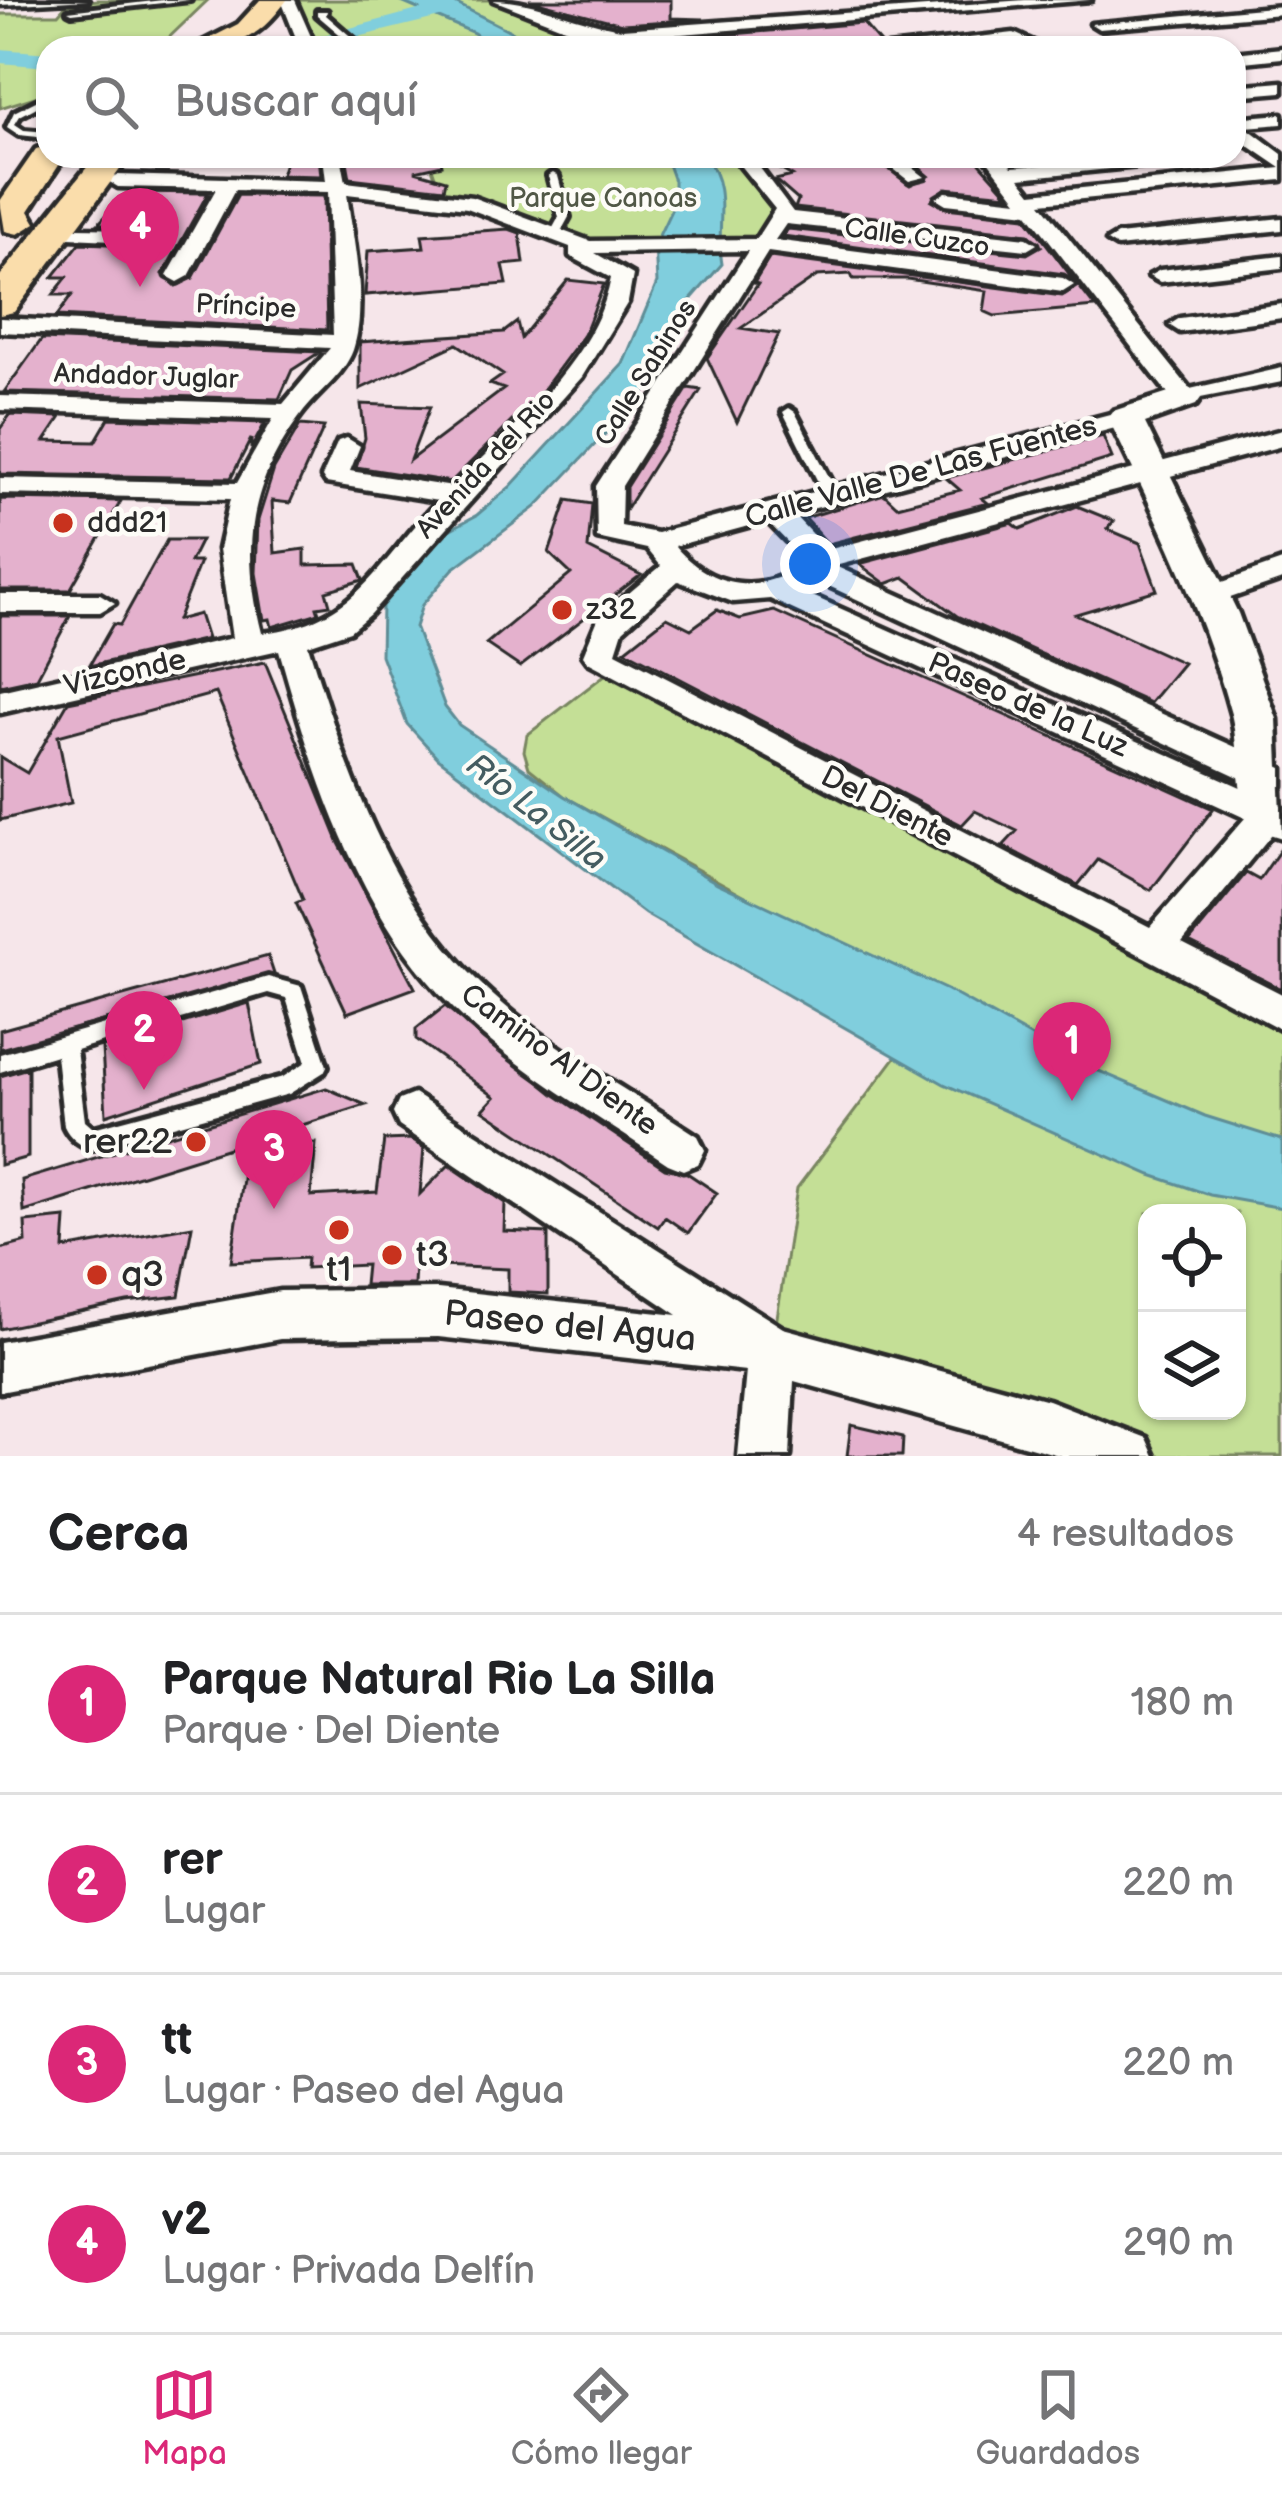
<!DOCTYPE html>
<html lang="es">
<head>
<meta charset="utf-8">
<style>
  :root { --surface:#fff; --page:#f2f2f2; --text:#202124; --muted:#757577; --line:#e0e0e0; --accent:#db2777 }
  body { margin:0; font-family:"Balsamiq Sans",sans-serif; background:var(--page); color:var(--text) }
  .controls { position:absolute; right:36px; bottom:36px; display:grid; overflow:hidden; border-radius:24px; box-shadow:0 3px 9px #0004 }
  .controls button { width:108px; height:108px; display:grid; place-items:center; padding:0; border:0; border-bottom:3px solid var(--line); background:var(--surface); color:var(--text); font:60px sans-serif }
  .you { position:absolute; left:810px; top:564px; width:42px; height:42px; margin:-30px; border:9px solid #fff; border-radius:50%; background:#1a73e8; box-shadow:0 0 0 18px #1a73e833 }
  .badge { display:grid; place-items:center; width:78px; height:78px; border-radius:50%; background:var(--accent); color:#fff; font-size:39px; font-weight:700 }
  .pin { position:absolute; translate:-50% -99px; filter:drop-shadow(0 3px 6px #0008) }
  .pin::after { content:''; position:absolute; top:63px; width:42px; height:36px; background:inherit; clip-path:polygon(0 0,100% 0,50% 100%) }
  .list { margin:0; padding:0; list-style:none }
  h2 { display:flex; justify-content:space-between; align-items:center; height:156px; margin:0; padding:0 48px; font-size:51px }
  h2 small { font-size:39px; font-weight:400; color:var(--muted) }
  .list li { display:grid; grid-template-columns:78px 1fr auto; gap:36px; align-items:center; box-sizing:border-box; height:180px; padding:0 48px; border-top:3px solid var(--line) }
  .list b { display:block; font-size:45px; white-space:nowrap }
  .list p { margin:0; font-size:39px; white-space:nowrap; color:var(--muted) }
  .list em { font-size:39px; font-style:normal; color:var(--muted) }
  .icon { flex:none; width:66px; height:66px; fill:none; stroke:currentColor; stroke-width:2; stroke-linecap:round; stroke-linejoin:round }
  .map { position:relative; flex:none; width:1282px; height:1456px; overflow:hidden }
  .search { position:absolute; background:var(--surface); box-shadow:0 3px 9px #0004; left:36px; right:36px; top:36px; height:132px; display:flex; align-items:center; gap:30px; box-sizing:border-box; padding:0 42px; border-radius:36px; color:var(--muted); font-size:45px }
  .sheet { height:876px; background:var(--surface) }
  nav { display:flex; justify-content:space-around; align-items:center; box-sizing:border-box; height:168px; border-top:3px solid var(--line); background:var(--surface); font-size:33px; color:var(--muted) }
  nav a { display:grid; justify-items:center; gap:6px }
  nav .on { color:var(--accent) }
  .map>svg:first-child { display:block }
</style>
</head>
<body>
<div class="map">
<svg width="1282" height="1456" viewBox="0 0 1282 1456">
  <rect width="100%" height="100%" fill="#f6e6ea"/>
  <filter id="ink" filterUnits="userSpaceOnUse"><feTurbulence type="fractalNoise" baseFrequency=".00833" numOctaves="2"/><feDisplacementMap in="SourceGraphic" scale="24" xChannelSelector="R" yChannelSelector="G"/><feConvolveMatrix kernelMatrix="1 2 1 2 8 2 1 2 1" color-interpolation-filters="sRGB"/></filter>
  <g filter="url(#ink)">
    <path fill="#c4df96" stroke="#788560" stroke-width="3" fill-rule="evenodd" d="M 97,0 L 208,0 L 158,48 L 48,48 L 48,93 L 0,108 L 0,14 L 58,14 L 67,4 Z
      M 293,0 L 495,0 L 605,48 L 316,48 Z
      M 428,156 L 765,156 L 764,174 L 778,210 L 759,239 L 600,243 L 440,191 Z
      M 615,667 L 1282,1015 L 1282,1456 L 1128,1456 L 772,1350 L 797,1188 L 946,990 L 785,918 L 564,796 L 529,768 L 524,751 L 527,735 ZM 1147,1213 L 1237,1213 L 1237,1411 L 1147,1411 Z"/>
    <path fill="#80cedd" stroke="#5e8d96" stroke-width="3" d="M 397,0 L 449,0 L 544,48 L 492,48 L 474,33 Z
      M 665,156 L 705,156 C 732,190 715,226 722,264 L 688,303 L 658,378 L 536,507 L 453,569 L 422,605 L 415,627 L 445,707 L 459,725 L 564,796 L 717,883 L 947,990 L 1075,1061 L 1205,1116 L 1282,1140 L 1282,1208 L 1210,1195 L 1151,1175 L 944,1084 L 645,914 L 438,758 L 407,724 L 381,655 L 382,606 L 436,537 L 477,515 L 510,487 L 623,364 L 657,283 L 655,244 L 674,204 L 674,181 Z"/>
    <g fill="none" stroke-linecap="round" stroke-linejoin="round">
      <path fill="#80cedd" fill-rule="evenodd" d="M 444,3 L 455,9 L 452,14 L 313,48 L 275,48 Z
        M 0,49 L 48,53 L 48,67 L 0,63 Z"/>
    </g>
    <path fill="#e4b1cd" stroke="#2b2b2b" stroke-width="3" d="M 529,0 L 671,0 L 671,18 L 704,19 L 622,24 Z
      M 863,23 L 884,48 L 722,48 L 721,35 Z
      M 287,156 L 319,156 L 321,176 L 281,175 Z
      M 346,156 L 440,156 L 442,165 L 415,171 L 446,180 L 444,189 L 350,178 Z
      M 758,156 L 873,156 L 910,185 L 929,176 L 905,156 L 974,156 L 1008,194 L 946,188 L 932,200 L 946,208 L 1026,217 L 1074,280 L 1064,274 L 783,236 L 788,229 L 1027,254 L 1041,246 L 1028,234 L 795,208 L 798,200 L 775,180 L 792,176 Z
      M 129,192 L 208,193 L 163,274 L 176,286 L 193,278 L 238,195 L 324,196 L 327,330 L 57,316 L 72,295 L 53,295 L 67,277 L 53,277 L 80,243 L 135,245 L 149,237 L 135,224 L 98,224 Z
      M 509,229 L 520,233 L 524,263 L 503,265 L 507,284 L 365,295 L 368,251 L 424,247 L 422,235 Z
      M 770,257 L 1062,296 L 1078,285 L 1095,307 L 995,316 L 984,311 L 987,291 L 907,279 L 853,279 L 851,274 L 817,276 L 741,328 L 779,334 L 737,422 L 707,358 L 758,284 L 754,283 Z
      M 568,280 L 604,284 L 584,335 L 544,389 L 451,482 L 356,467 L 365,438 L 361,404 L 430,407 L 410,460 L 504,389 L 490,384 L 503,375 L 457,344 L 360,389 L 360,342 L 504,332 L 517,322 L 521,338 Z
      M 42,339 L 320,352 L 292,370 L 279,399 L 4,392 Z
      M 688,388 L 701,390 L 626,509 L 626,487 Z
      M 10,415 L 61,417 L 45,441 L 95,442 L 109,418 L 265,423 L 251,449 L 251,439 L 231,478 L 0,474 L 0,429 Z
      M 300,425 L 324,427 L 290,503 L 272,501 L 275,553 L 305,549 L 305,565 L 357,564 L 363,580 L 326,591 L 330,605 L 317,607 L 319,613 L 272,627 L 270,619 L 264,620 L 256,573 L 258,520 L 274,469 Z
      M 1103,436 L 1112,458 L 982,498 L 988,503 L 828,544 L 805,518 L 884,494 L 897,506 L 960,490 L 946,478 Z
      M 0,499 L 121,501 L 70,590 L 0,590 Z
      M 567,500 L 592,504 L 588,548 L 641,575 L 520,667 L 486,644 L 571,574 L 549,553 Z
      M 1077,506 L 1114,521 L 1107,529 L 1140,543 L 1157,590 L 1076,614 L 1183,663 L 1150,703 L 957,616 L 904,577 L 886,584 L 859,564 L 1012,523 L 1020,529 Z
      M 167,540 L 201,540 L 190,562 L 200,562 L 177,620 L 199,614 L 207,639 L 89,666 L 113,624 L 120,625 Z
      M 717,610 L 740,619 L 774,611 L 1213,809 L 1151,890 L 1098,860 L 1078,885 L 1003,846 L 1017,831 L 975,811 L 962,825 L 625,650 L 667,617 L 691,629 Z
      M 0,616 L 70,616 L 37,678 L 0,686 Z
      M 265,662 L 339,843 L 415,988 L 347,1013 L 296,903 L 303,900 L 216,693 L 58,736 L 71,803 L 0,820 L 0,757 L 27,773 L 68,702 Z
      M 1282,847 L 1282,989 L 1189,942 L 1246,873 L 1259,880 Z
      M 268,956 L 274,974 L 0,1049 L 0,1030 Z
      M 249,1003 L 261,1064 L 106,1115 L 102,1047 Z
      M 445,1006 L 554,1094 L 665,1168 L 687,1173 L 717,1193 L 688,1233 L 665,1217 L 658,1227 L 483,1110 L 495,1097 L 416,1039 L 416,1029 Z
      M 28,1068 L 28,1157 L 0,1165 L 0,1076 Z
      M 326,1088 L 366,1105 L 24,1212 L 22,1180 Z
      M 410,1139 L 424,1148 L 420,1194 L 449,1165 L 505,1203 L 504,1231 L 548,1233 L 548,1294 L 508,1292 L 508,1269 L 415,1265 L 414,1285 L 364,1285 L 366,1265 L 306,1268 L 307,1258 L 231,1262 L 248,1145 L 316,1143 L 311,1196 L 377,1192 L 384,1140 Z
      M 66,1218 L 64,1249 L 192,1226 L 179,1296 L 127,1302 L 0,1329 L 0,1249 L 26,1242 L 25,1222 Z
      M 851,1425 L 903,1437 L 902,1456 L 847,1456 Z"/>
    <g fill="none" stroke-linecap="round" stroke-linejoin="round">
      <g stroke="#2b2b2b" stroke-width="10">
        <path id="lane" d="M 163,0 L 190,0 L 72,13 L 68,11 Z
          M 317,11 L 327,11 L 326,15 L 364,48 L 355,48 L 348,42 L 319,48 L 304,48 L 344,38 L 317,15 Z
          M 48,95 L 48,101 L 20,116 L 15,124 L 24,130 L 48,132 L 48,138 L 19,135 L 7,127 L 14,112 Z
          M 553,173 L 558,176 L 569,217 L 558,237 L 554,238 L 549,235 L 559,217 L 548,176 Z
          M 789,408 L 795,412 L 839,496 L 837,499 L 832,500 L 825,496 L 783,412 Z
          M 268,977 L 301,986 L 327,1066 L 324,1072 L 289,1094 L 90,1149 C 79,1145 69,1137 64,1126 L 56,1055 L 0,1072 L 0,1054 ZM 268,993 L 286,998 L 306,1062 L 283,1077 L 93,1128 L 85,1121 L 76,1050 Z"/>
      </g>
      <g stroke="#2b2b2b" stroke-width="9">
        <path id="street" d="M 0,0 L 88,0 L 0,5 Z
          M 281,0 L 295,0 L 316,48 L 300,48 Z
          M 493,0 C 535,0 579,23 622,29 L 1025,0 L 1091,0 L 622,39 L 567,29 Z
          M 1282,6 L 1282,14 L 1099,29 L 1091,24 Z
          M 1014,33 L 1047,48 L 1012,43 L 888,47 Z
          M 1282,48 L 1282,58 L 1234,63 L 1234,53 Z
          M 1282,82 L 1282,92 L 1234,96 L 1234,86 Z
          M 1282,114 L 1282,124 L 1246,127 L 1282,154 L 1282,180 L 1041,203 L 1190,389 L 1282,368 L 1282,382 L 1175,403 L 1028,213 L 946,204 L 936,198 L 946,192 L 1018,200 L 984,156 L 1003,156 L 1012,167 L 1187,156 L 1178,162 L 1020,178 L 1032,193 L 1281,168 L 1234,136 L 1234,118 Z
          M 323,156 L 341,156 L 346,182 L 472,197 L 590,241 L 756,239 L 775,209 L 734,158 L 751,156 L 793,212 L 1027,238 L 1037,244 L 1027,250 L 786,224 L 775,240 L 1063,278 L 1074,285 L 1063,292 L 768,252 L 622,486 L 621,526 L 657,533 L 1125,410 L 1138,418 L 1134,423 L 793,514 L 827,550 L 1282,430 L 1282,446 L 835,566 L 1282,768 L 1282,786 L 1258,786 L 818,581 L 799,590 L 1281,805 L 1281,823 L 1182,943 L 1282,994 L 1282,1030 L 588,662 L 583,655 L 598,619 L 661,566 L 647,549 L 597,538 L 596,486 L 748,251 L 595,253 L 633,275 L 628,302 L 582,377 L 370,614 L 350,631 L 308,645 C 346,767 386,893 481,984 C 544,1045 625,1088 698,1136 L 705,1150 L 698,1164 L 683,1170 L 668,1164 C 595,1114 516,1070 453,1008 C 357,912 315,778 279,650 L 0,713 L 0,691 L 232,638 L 219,549 L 230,499 L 0,494 L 0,478 L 237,483 L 273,419 L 0,410 L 0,396 L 283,404 L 330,348 L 0,332 L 0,318 L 333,335 L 328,192 L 235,190 L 189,276 L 178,282 L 167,276 L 216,189 L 118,187 L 108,181 L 118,175 L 326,181 ZM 347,194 L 467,208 L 570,247 L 570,256 L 611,278 C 595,361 510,430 453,487 L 350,471 L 360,446 L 347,438 L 338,441 L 322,477 L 326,483 L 438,501 C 376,564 359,622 262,633 C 241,550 248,485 301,415 C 318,392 343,377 353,350 C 368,306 353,239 347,194 ZM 767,521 L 806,561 C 762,597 710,588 675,546 ZM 678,581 L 733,602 L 770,599 L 1245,818 L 1150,927 L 616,652 L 623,630 Z
          M 877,156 L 898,156 L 925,177 L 909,181 Z
          M 1282,218 L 1282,230 L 1117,247 L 1107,241 L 1117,235 Z
          M 76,228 L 135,229 L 145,235 L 135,241 L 69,238 L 66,234 Z
          M 1282,256 L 1282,268 L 1160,282 L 1149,276 L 1160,270 Z
          M 1282,304 L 1282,318 L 1180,332 L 1169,325 L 1180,318 Z
          M 1282,561 L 1282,580 L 1210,605 L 1195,596 L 1200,590 Z
          M 0,594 L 100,594 L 115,603 L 100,612 L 0,612 Z
          M 414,1094 L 783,1328 L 1048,1400 L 1146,1438 L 1154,1456 L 1062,1456 L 794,1381 L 790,1456 L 738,1456 L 746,1371 L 438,1337 L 280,1339 L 0,1392 L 0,1342 L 280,1291 L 438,1289 L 678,1315 L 399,1126 L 393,1113 L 399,1100 Z"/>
      </g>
      <g stroke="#2b2b2b" stroke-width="9">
        <path id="secondary" d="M 1184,388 L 1196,391 L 1201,398 L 1196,405 L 1145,423 L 1238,613 L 1277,719 L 1282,838 C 1271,834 1257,832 1250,822 C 1238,808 1238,738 1231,714 C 1203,611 1155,514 1108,418 L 1113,411 Z"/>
      </g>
      <g stroke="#2b2b2b" stroke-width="9">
        <path id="highway" d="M 260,0 L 287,0 C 259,38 238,48 191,48 L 238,24 Z
          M 48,146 L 48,156 L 65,156 L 29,211 L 36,223 L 18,234 L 5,231 L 0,201 L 36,149 Z
          M 96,156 L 130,156 L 14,312 L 0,315 L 0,276 Z"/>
      </g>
      <use href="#lane" fill="#fdfcf7" fill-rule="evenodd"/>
      <use href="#street" fill="#fdfcf7" fill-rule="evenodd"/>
      <use href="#secondary" fill="#fdfcf7" fill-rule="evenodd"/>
      <use href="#highway" fill="#faddab" fill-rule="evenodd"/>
    </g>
  </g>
  <g fill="#c8321e" stroke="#fdfcf7" stroke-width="4.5">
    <circle cx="63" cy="523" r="12"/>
    <circle cx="562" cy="610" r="12"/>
    <circle cx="196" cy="1142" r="12"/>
    <circle cx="339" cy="1230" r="12"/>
    <circle cx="392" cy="1255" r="12"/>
    <circle cx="97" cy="1275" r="12"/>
  </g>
  <g text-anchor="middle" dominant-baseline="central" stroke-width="9" stroke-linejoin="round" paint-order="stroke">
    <g font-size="27" fill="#515846" stroke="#fdfcf7">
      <text x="603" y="199">Parque Canoas</text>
    </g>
    <g font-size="27" fill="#2b2b2b" stroke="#fdfcf7">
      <text transform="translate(917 238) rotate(8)">Calle Cuzco</text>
      <text transform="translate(246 307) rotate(3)">Príncipe</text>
      <text transform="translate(646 373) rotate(-58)">Calle Sabinos</text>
      <text transform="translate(146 377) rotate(2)">Andador Juglar</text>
      <text transform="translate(486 465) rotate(-47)">Avenida del Rio</text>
    </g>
    <g font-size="30" fill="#2b2b2b" stroke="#fdfcf7">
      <text transform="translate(921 472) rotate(-15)">Calle Valle De Las Fuentes</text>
      <text transform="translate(125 673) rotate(-13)">Vizconde</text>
      <text transform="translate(1028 705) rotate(24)">Paseo de la Luz</text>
      <text transform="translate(887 807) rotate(27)">Del Diente</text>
      <text transform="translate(559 1060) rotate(36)">Camino Al Diente</text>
    </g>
    <g font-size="30" fill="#2b2b2b" stroke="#fdfcf7" text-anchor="start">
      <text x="87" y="523">ddd21</text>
      <text x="586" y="610">z32</text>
    </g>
    <g font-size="33" font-style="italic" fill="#445c60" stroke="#fdfcf7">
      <text transform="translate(536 812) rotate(38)">Río La Silla</text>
    </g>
    <g font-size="36" fill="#2b2b2b" stroke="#fdfcf7" text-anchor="start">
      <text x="172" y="1142" text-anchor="end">rer22</text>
      <text x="416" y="1255">t3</text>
      <text x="339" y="1270" text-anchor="middle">t1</text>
      <text x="121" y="1275">q3</text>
    </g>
    <g font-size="36" fill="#2b2b2b" stroke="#fdfcf7">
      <text transform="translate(570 1327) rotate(6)">Paseo del Agua</text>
    </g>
  </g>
</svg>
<div class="controls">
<button><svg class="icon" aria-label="locate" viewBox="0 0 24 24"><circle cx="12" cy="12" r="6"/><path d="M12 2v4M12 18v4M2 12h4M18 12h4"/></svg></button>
<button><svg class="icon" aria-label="layers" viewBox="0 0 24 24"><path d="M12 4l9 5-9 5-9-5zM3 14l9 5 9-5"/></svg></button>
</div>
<div class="you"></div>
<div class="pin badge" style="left:1072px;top:1101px">1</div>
<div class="pin badge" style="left:144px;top:1090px">2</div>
<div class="pin badge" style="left:274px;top:1209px">3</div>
<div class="pin badge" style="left:140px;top:287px">4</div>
<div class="search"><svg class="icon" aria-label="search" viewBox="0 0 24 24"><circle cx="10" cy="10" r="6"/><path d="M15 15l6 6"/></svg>Buscar aquí</div>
</div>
<section class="sheet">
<h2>Cerca<small>4 resultados</small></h2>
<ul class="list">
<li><span class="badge">1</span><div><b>Parque Natural Rio La Silla</b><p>Parque · Del Diente</p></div><em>180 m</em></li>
<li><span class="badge">2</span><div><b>rer</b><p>Lugar</p></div><em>220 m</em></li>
<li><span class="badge">3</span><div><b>tt</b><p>Lugar · Paseo del Agua</p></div><em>220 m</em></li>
<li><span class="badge">4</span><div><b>v2</b><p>Lugar · Privada Delfín</p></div><em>290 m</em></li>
</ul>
</section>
<nav>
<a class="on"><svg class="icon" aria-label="map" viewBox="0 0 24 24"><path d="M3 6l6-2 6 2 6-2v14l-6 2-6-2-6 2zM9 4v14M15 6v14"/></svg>Mapa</a>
<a><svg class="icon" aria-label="directions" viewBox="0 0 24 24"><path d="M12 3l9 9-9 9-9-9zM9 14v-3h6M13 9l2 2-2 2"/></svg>Cómo llegar</a>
<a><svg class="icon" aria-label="saved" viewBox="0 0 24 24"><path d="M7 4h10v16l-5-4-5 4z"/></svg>Guardados</a>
</nav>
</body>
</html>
